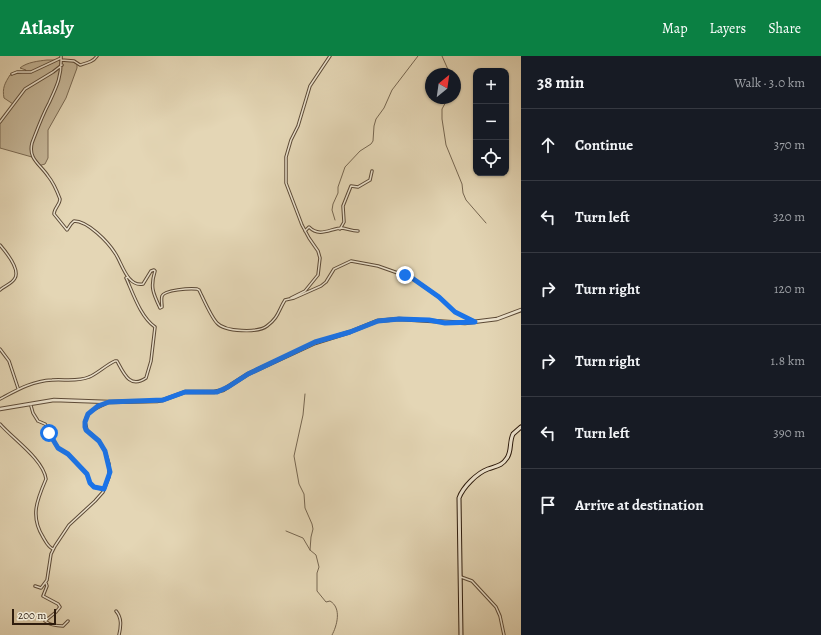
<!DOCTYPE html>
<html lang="en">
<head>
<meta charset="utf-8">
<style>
  :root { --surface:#171b24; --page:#20242c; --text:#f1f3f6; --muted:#9ea1a6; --line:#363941; --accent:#0b8043 }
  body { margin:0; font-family:Alegreya,serif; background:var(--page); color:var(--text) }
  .controls { position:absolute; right:12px; top:12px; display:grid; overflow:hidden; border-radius:8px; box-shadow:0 1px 3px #0004 }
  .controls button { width:36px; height:36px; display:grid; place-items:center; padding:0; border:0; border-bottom:1px solid var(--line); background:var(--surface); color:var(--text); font:20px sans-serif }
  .compass { position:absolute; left:425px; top:12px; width:36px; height:36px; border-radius:50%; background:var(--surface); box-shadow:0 1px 3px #0004; rotate:29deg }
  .scale { position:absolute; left:12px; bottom:10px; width:44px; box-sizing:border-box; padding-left:4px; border:2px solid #2e1c0d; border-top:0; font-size:11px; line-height:14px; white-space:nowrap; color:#2e1c0d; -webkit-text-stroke:3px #ede4cf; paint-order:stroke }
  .stop { position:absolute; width:12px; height:12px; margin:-9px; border:3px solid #1a73e8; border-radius:50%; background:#fff }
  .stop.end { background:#1a73e8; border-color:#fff; box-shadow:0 1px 4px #0008 }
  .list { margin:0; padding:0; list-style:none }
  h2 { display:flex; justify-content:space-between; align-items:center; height:52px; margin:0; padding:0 16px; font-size:17px }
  h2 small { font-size:13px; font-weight:400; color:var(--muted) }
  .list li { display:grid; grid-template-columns:26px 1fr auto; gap:12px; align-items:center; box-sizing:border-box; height:72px; padding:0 16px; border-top:1px solid var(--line) }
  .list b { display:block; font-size:15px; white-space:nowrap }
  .list em { font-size:13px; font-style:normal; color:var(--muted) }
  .icon { flex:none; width:22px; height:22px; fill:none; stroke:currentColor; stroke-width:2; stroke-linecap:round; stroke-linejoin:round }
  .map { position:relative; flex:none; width:521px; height:579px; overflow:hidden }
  header { display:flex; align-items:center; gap:24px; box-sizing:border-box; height:56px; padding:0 20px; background:var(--accent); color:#fff }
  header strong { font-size:19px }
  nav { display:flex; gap:22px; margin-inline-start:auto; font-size:14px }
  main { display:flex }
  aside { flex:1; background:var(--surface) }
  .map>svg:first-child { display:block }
</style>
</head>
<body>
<header>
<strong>Atlasly</strong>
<nav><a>Map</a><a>Layers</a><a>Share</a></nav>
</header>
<main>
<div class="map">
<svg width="521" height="579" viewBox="0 0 521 579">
  <rect width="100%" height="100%" fill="#e4d6b5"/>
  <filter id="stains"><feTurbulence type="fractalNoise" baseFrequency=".005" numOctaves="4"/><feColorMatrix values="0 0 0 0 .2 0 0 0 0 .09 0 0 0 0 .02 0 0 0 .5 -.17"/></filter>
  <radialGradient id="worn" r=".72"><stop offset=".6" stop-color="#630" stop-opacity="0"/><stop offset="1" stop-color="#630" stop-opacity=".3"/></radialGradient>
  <path fill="#c5b698" stroke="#7a6952" d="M 47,4 L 67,4 L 77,7 L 77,12 L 66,42 L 48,74 L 48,102 L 45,108 L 38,110 L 32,101 L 0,92 L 0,65 L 13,48 L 4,42 C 2,32 5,27 10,19 L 25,16 L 26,14 L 20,12 C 27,6 39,5 47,4 Z"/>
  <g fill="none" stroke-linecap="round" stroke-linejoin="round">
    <path stroke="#766650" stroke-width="1" d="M 442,0 L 450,18
      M 448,42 L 442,53 L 442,63 L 446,89 L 462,128 L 463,137 L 466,144 L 486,167
      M 335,164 L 332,154 L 333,148 L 338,137 L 338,131 L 345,111 L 360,95 L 371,88 L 373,85 L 374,70 L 376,63 L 384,52 L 392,34 L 418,0
      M 305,338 L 303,359 L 294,400 L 299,428 L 304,438 L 305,452 L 312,468 L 313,473 L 311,481 L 310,494
      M 286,475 L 303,482 L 310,494 L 316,499 L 319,511 L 317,517 L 317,535 L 326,546 L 330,545 C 342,552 337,570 332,579"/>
    <g stroke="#5c4a37" stroke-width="3.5">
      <path id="minor" d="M 61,0 C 62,20 57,30 49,47 C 42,60 37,74 32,87 C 28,103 40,108 48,120 C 53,126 57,135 60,143 C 60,149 54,152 54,158 L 67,174 L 71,168 L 74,165 C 88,165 108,186 115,197 C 122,207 127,231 143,228 L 151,215 L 154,214 L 155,215 C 150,231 153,237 160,252 L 162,251 C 162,248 161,243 162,240 C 164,234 190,232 197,233 L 199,234 C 203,242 211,261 217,267 C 225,276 258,277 267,270 C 279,261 278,255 285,244 L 294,242 L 321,230 L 326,226 L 334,213 L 351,205 L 378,210 L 412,222 L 439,241 L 455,256 L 474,265
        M 61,4 L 74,5 L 80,9 C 87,7 93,6 97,0
        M 12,18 L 17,16 L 31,16 L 61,2
        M 0,66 L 25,33 L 53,16 L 62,9
        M 340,173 L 344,166 L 343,150 L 351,130 L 358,131 L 370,124 L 372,115
        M 305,175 L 309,171 C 320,182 331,172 342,172 C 348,173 352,175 358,175
        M 0,189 C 6,196 20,213 15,222 C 12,228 4,230 0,234
        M 398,221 L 403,220
        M 291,242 L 305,235 L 318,219 L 320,202 L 318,195 L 309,182 L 302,169 L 286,127 L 286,101 L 291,84 L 298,70 L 310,30 L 330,0
        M 0,293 L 9,305 L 18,332
        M 0,343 C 17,334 32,325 52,324 C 64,323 78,326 89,321 C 97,318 106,309 115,305 L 117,305 C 124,318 130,333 146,322 L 151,305 L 155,271 C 141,261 134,240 127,224 L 126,222 L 128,221
        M 31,350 L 33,357 L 38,365 L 45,368 L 47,371 L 49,377 L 58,392 L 68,398 L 87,418 L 90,427 L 94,431 L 103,433
        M 0,368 C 13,383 43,403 46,423 C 37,444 30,460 43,481 C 46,486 48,491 53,493
        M 461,521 L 472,525 L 496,551 L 500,560 L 504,579
        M 46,527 L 47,530 L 43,540 L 58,548 L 60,551 L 56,556 L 45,565 C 50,569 56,570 63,570 L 68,565
        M 35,530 L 41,532 L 47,524 L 51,498 L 55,490 L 69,469 L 95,445 L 103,436 L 109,421 L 109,408 L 105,395 L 99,385 L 87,374 L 85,366 L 86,362 L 91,355 L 107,347
        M 116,555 C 122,562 121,570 119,579"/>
    </g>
    <g stroke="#5c4a37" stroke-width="4.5">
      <path id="tertiary" d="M 0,353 L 54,344 L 109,346 L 157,345 L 163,344 L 185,336 L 214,336 L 223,334 L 248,318 L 315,287 L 350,276 L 377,265 L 399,263 L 465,267 L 497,263 L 521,254"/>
    </g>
    <g stroke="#2e1c0d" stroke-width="5">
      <path id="secondary" d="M 461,579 L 459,442 C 463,431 477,417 488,413 C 496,410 502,410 507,402 C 512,395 509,386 513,378 L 521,371"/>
    </g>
    <use href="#minor" stroke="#ede4cf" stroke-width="1.5"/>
    <use href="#tertiary" stroke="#ede4cf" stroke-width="2.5"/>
    <use href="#secondary" stroke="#ede4cf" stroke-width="3"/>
  </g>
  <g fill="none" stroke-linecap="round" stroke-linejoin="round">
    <path stroke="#1a73e8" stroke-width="5" d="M 49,377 L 58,392 L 68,398 L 87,418 L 90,427 L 94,431 L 104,433 L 110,416 L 105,395 L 99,385 L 86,374 L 85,371 L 85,366 L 88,358 L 98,350 L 109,346 L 163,344 L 185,336 L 217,336 L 228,331 L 248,318 L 315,286 L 350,276 L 378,265 L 399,263 L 429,264 L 445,267 L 475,266 L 455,256 L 439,241 L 412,222 L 405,219"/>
  </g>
  <rect width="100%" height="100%" filter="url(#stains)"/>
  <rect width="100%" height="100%" fill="url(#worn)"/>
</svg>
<div class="controls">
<button>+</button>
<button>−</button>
<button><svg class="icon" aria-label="locate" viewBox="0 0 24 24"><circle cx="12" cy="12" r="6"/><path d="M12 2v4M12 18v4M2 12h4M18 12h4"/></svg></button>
</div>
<svg class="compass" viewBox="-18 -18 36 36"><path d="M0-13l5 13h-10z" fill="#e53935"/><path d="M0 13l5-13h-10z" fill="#9ea1a6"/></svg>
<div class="scale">200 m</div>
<div class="stop" style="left:49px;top:377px"></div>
<div class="stop end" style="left:405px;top:219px"></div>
</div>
<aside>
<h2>38 min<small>Walk · 3.0 km</small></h2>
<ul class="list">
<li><svg class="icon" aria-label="ahead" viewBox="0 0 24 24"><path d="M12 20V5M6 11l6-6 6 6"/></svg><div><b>Continue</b></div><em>370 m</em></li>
<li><svg class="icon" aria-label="left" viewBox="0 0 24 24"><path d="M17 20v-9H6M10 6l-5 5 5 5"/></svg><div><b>Turn left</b></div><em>320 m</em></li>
<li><svg class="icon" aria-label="right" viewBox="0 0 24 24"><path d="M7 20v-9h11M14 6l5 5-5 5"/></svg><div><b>Turn right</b></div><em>120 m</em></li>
<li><svg class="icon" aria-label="right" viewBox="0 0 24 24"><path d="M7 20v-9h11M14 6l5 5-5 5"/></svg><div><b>Turn right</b></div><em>1.8 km</em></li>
<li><svg class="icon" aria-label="left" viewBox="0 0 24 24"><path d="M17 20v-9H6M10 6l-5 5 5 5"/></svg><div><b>Turn left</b></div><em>390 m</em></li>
<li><svg class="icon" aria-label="arrive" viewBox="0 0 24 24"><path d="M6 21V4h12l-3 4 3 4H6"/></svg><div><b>Arrive at destination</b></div></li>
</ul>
</aside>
</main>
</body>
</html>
